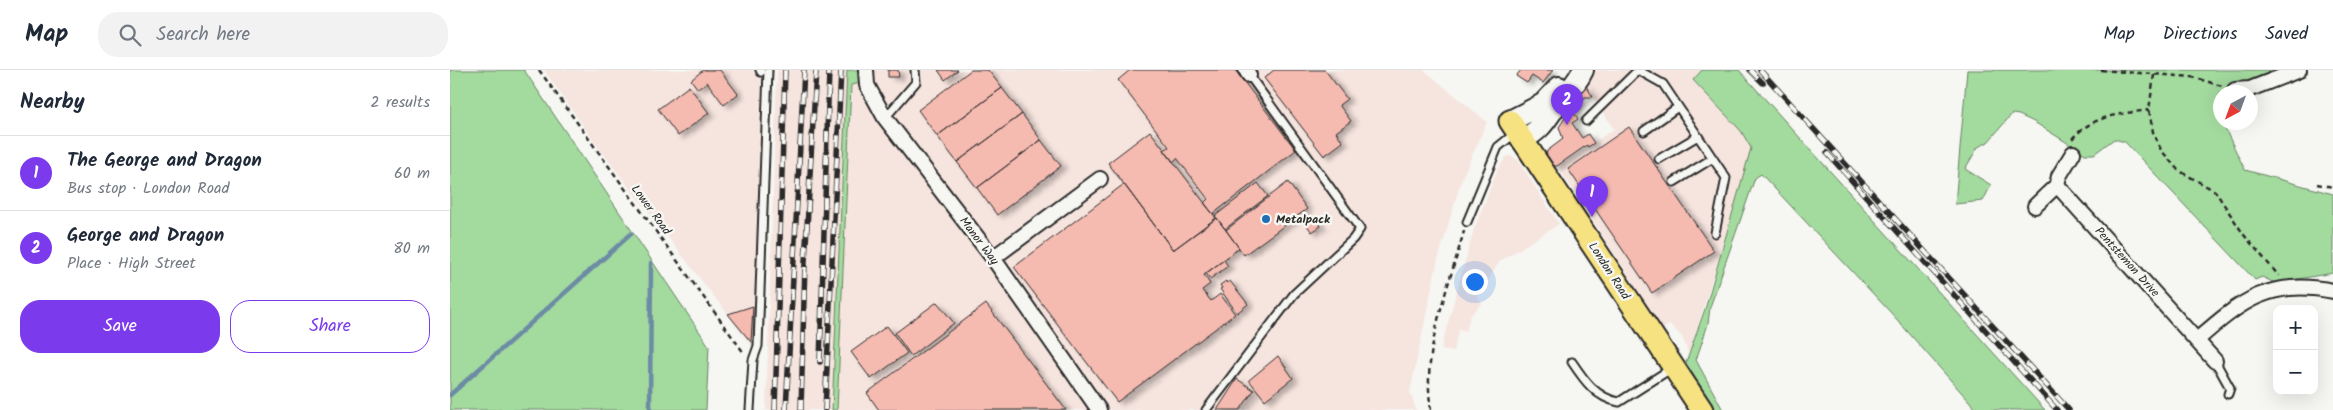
<!DOCTYPE html>
<html lang="en">
<head>
<meta charset="utf-8">
<style>
  :root { --surface:#fff; --page:#f2f2f3; --text:#1f2937; --muted:#747a83; --line:#e0e1e3; --accent:#7c3aed }
  body { margin:0; font-family:Kalam,sans-serif; background:var(--page); color:var(--text) }
  .controls { position:absolute; right:15px; bottom:15px; display:grid; overflow:hidden; border-radius:10px; box-shadow:0 5px 20px #0002 }
  .controls button { width:45px; height:45px; display:grid; place-items:center; padding:0; border:0; border-bottom:1px solid var(--line); background:var(--surface); color:var(--text); font:25px sans-serif }
  .compass { position:absolute; left:1763px; top:15px; width:45px; height:45px; border-radius:50%; background:var(--surface); box-shadow:0 5px 20px #0002; rotate:221deg }
  .you { position:absolute; left:1024px; top:211px; width:18px; height:18px; margin:-12px; border:4px solid #fff; border-radius:50%; background:#1a73e8; box-shadow:0 0 0 8px #1a73e833 }
  .badge { display:grid; place-items:center; width:32px; height:32px; border-radius:50%; background:var(--accent); color:#fff; font-size:16px; font-weight:700 }
  .pin { position:absolute; translate:-50% -41px; filter:drop-shadow(0 1px 2px #0008) }
  .pin::after { content:''; position:absolute; top:26px; width:18px; height:15px; background:inherit; clip-path:polygon(0 0,100% 0,50% 100%) }
  .list { margin:0; padding:0; list-style:none }
  h2 { display:flex; justify-content:space-between; align-items:center; height:65px; margin:0; padding:0 20px; font-size:21px }
  h2 small { font-size:16px; font-weight:400; color:var(--muted) }
  .list li { display:grid; grid-template-columns:32px 1fr auto; gap:15px; align-items:center; box-sizing:border-box; height:75px; padding:0 20px; border-top:1px solid var(--line) }
  .list b { display:block; font-size:19px; white-space:nowrap }
  .list p { margin:0; font-size:16px; white-space:nowrap; color:var(--muted) }
  .list em { font-size:16px; font-style:normal; color:var(--muted) }
  .actions { display:flex; gap:10px; padding:15px 20px }
  .actions a { flex:1; padding:11px 0; border:1px solid var(--accent); border-radius:20px; text-align:center; font-size:18px; color:var(--accent) }
  .actions .main { background:var(--accent); color:#fff }
  .icon { flex:none; width:28px; height:28px; fill:none; stroke:currentColor; stroke-width:2; stroke-linecap:round; stroke-linejoin:round }
  .map { position:relative; flex:none; width:1883px; height:340px; overflow:hidden }
  header { display:flex; align-items:center; gap:30px; box-sizing:border-box; height:70px; padding:0 25px; background:var(--surface); border-bottom:1px solid var(--line) }
  header strong { font-size:24px }
  nav { display:flex; gap:28px; margin-inline-start:auto; font-size:18px }
  .search { width:350px; height:45px; background:var(--page); display:flex; align-items:center; gap:12px; box-sizing:border-box; padding:0 18px; border-radius:20px; color:var(--muted); font-size:19px }
  main { display:flex }
  aside { flex:1; background:var(--surface) }
  .map>svg:first-child { display:block }
</style>
</head>
<body>
<header>
<strong>Map</strong>
<div class="search"><svg class="icon" aria-label="search" viewBox="0 0 24 24"><circle cx="10" cy="10" r="6"/><path d="M15 15l6 6"/></svg>Search here</div>
<nav><a>Map</a><a>Directions</a><a>Saved</a></nav>
</header>
<main>
<aside>
<h2>Nearby<small>2 results</small></h2>
<ul class="list">
<li><span class="badge">1</span><div><b>The George and Dragon</b><p>Bus stop · London Road</p></div><em>60 m</em></li>
<li><span class="badge">2</span><div><b>George and Dragon</b><p>Place · High Street</p></div><em>80 m</em></li>
</ul>
<div class="actions"><a class="main">Save</a><a>Share</a></div>
</aside>
<div class="map">
<svg width="1883" height="340" viewBox="0 0 1883 340">
  <defs>
    <filter id="shadow"><feDropShadow dx="5.5" dy="3" stdDeviation="2.5" flood-color="#0004"/></filter>
  </defs>
  <rect width="100%" height="100%" fill="#f6f6f2"/>
  <filter id="ink" filterUnits="userSpaceOnUse"><feTurbulence type="fractalNoise" baseFrequency=".02" numOctaves="2"/><feDisplacementMap in="SourceGraphic" scale="10" xChannelSelector="R" yChannelSelector="G"/><feConvolveMatrix kernelMatrix="1 2 1 2 8 2 1 2 1" color-interpolation-filters="sRGB"/></filter>
  <g filter="url(#ink)">
    <path fill="#f6e4de" d="M 94,0 L 312,0 L 304,278 L 148,77 Z
      M 327,0 L 397,0 L 382,340 L 316,340 Z
      M 402,0 L 974,0 L 1037,52 L 1012,108 L 987,193 L 960,322 L 966,340 L 387,340 Z
      M 1146,0 L 1252,0 L 1243,10 L 1291,61 L 1301,74 L 1296,100 L 1239,284 L 1232,267 L 1220,254 L 1213,259 L 1108,97 L 1164,59 L 1136,16 Z
      M 1060,86 L 1067,89 L 1109,154 L 1050,191 L 1027,227 L 1032,233 L 1020,246 L 1016,261 L 1009,259 L 1003,282 L 991,279 L 1024,159 L 1048,99 L 1056,87 Z"/>
    <path fill="#a3da9e" stroke="#678264" d="M 0,0 L 74,0 L 259,276 L 256,340 L 0,340 Z
      M 397,0 L 410,0 L 411,13 L 401,15 L 387,340 L 382,340 Z
      M 1252,0 L 1289,0 L 1595,340 L 1527,340 L 1442,244 L 1311,104 L 1305,108 L 1260,237 L 1258,254 L 1246,290 L 1273,340 L 1263,340 L 1236,293 L 1256,236 L 1301,78 L 1291,61 L 1243,10 Z
      M 1517,0 L 1832,0 L 1786,18 L 1781,17 L 1777,22 L 1770,22 L 1770,33 L 1766,40 L 1795,100 L 1883,124 L 1883,203 L 1825,213 L 1812,207 L 1805,210 L 1675,72 L 1664,69 L 1644,84 L 1635,84 L 1584,52 L 1569,45 L 1562,44 L 1538,72 L 1528,77 L 1515,99 L 1541,115 L 1533,131 L 1505,134 Z"/>
    <g fill="none" stroke-linecap="round" stroke-linejoin="round">
      <path stroke="#6c8ba4" stroke-width="4.5" d="M 0,325 L 181,164
        M 200,340 L 201,193"/>
    </g>
    <path fill="#f5bab0" stroke="#2b2b2b" filter="url(#shadow)" d="M 253,0 L 270,0 L 288,24 L 274,35 L 257,12 L 248,19 L 241,10 Z
      M 438,0 L 448,0 L 449,7 L 438,7 Z
      M 488,0 L 508,0 L 495,10 Z
      M 521,0 L 538,0 L 552,18 L 487,66 L 468,40 Z
      M 680,0 L 785,0 L 846,80 L 763,144 L 754,133 L 758,129 L 727,88 L 723,92 L 714,80 L 719,77 L 668,10 Z
      M 824,0 L 875,0 L 897,29 L 889,35 L 901,51 L 886,62 L 893,72 L 874,86 L 814,8 Z
      M 1071,0 L 1103,0 L 1093,13 L 1082,6 L 1077,13 L 1066,6 Z
      M 239,16 L 259,43 L 228,66 L 208,39 Z
      M 1136,16 L 1143,27 L 1135,27 L 1124,43 L 1128,49 L 1122,53 L 1132,68 L 1138,64 L 1144,73 L 1138,77 L 1137,75 L 1107,96 L 1103,96 L 1096,85 L 1097,81 L 1113,69 L 1109,57 Z
      M 552,18 L 572,44 L 507,92 L 487,66 Z
      M 572,44 L 591,70 L 527,118 L 507,92 Z
      M 1179,57 L 1264,181 L 1202,223 L 1118,99 Z
      M 700,61 L 766,148 L 723,180 L 658,93 Z
      M 591,70 L 611,96 L 547,145 L 527,118 Z
      M 838,112 L 857,139 L 794,185 L 776,160 Z
      M 808,113 L 818,126 L 775,159 L 765,146 Z
      M 674,114 L 723,180 L 767,148 L 789,178 L 754,205 L 760,214 L 752,220 L 761,231 L 770,224 L 785,244 L 667,332 L 564,197 Z
      M 864,147 L 871,156 L 862,162 L 855,153 Z
      M 774,190 L 778,196 L 760,209 L 756,203 Z
      M 776,211 L 777,213 L 780,211 L 798,234 L 787,243 L 770,219 L 772,218 L 770,215 Z
      M 487,232 L 504,253 L 461,286 L 445,263 Z
      M 536,234 L 616,340 L 429,340 L 417,323 Z
      M 303,236 L 301,272 L 278,244 Z
      M 437,256 L 457,283 L 421,309 L 401,282 Z
      M 828,286 L 843,308 L 815,330 L 799,310 Z
      M 787,309 L 804,320 L 790,340 L 767,340 Z"/>
    <g fill="none" stroke-linecap="round" stroke-linejoin="round">
      <g stroke="#2b2b2b" stroke-width="11">
        <path id="lane" d="M 310,0 L 311,2
          M 1188,0 L 1213,14 L 1276,108 L 1265,163
          M 435,48 L 466,12 L 465,0
          M 1136,51 L 1188,0
          M 1194,61 L 1228,37
          M 1209,89 L 1248,66
          M 1224,112 L 1263,88
          M 1017,152 L 1048,77 L 1064,64
          M 1765,291 L 1780,318 L 1778,324
          M 1122,292 C 1134,310 1146,328 1169,332 L 1222,298
          M 300,340 L 303,290 L 308,276 L 318,0
          M 756,340 L 844,224 L 903,169 L 910,159 L 799,5"/>
      </g>
      <g stroke="#2b2b2b" stroke-width="18">
        <path id="street" d="M 416,0 L 417,15 L 435,48 L 543,188 L 649,340
          M 796,0 L 799,5
          M 1785,20 L 1800,19 L 1849,0
          M 1607,115 L 1765,291
          M 1585,136 L 1607,115 L 1609,106 L 1623,83
          M 543,188 L 650,109
          M 1747,270 C 1791,231 1820,208 1883,221"/>
      </g>
      <g stroke="#2b2b2b" stroke-width="24">
        <path id="secondary" d="M 1060,51 L 1093,34 L 1109,17
          M 1072,70 C 1096,57 1096,47 1112,28 C 1120,20 1128,11 1133,0"/>
      </g>
      <g stroke="#2b2b2b" stroke-width="25">
        <path id="primary" d="M 1060,51 L 1252,340"/>
      </g>
      <path stroke="#2b2b2b" stroke-width="2.5" stroke-dasharray="5 4" stroke-linecap="butt" d="M 89,0 L 294,283
        M 1651,0 L 1742,7 L 1772,16
        M 1704,5 L 1699,40 L 1703,62 L 1711,80 L 1728,100 L 1765,121 L 1794,165 L 1829,206
        M 1622,69 C 1643,45 1670,44 1699,40
        M 1867,114 L 1883,117
        M 981,340 C 971,281 999,217 1014,161"/>
      <use href="#lane" stroke="#f6f6f2" stroke-width="7"/>
      <use href="#street" stroke="#f6f6f2" stroke-width="14"/>
      <use href="#secondary" stroke="#f6f6f2" stroke-width="20"/>
      <use href="#primary" stroke="#f7e281" stroke-width="21"/>
      <g stroke="#2b2b2b" stroke-width="5.5">
        <path id="rail" d="M 1300,0 L 1313,13
          M 1310,0 L 1619,340
          M 1377,83 L 1607,340
          M 370,292 L 379,0
          M 325,340 L 335,0
          M 336,340 L 354,0
          M 351,340 L 355,192 L 366,0
          M 375,340 L 391,0"/>
      </g>
      <use href="#rail" stroke="#f6f6f2" stroke-width="4" stroke-dasharray="11" stroke-linecap="butt"/>
    </g>
  </g>
  <circle fill="#1f6fb2" stroke="#f6f6f2" stroke-width="2" cx="816" cy="149" r="5"/>
  <g text-anchor="middle" dominant-baseline="central" stroke-width="5" stroke-linejoin="round" paint-order="stroke">
    <g font-size="12" fill="#2b2b2b" stroke="#f6f6f2">
      <text transform="translate(201 140) rotate(54)">Lower Road</text>
      <text transform="translate(529 171) rotate(53)">Manor Way</text>
      <text transform="translate(1677 192) rotate(48)">Pentstemon Drive</text>
      <text transform="translate(1159 201) rotate(57)">London Road</text>
    </g>
    <g font-size="12" font-weight="bold" fill="#2b2b2b" stroke="#f6f6f2" text-anchor="start">
      <text x="826" y="149">Metalpack</text>
    </g>
  </g>
</svg>
<div class="controls">
<button>+</button>
<button>−</button>
</div>
<svg class="compass" viewBox="-18 -18 36 36"><path d="M0-13l5 13h-10z" fill="#e53935"/><path d="M0 13l5-13h-10z" fill="#747a83"/></svg>
<div class="you"></div>
<div class="pin badge" style="left:1142px;top:147px">1</div>
<div class="pin badge" style="left:1117px;top:55px">2</div>
</div>
</main>
</body>
</html>
